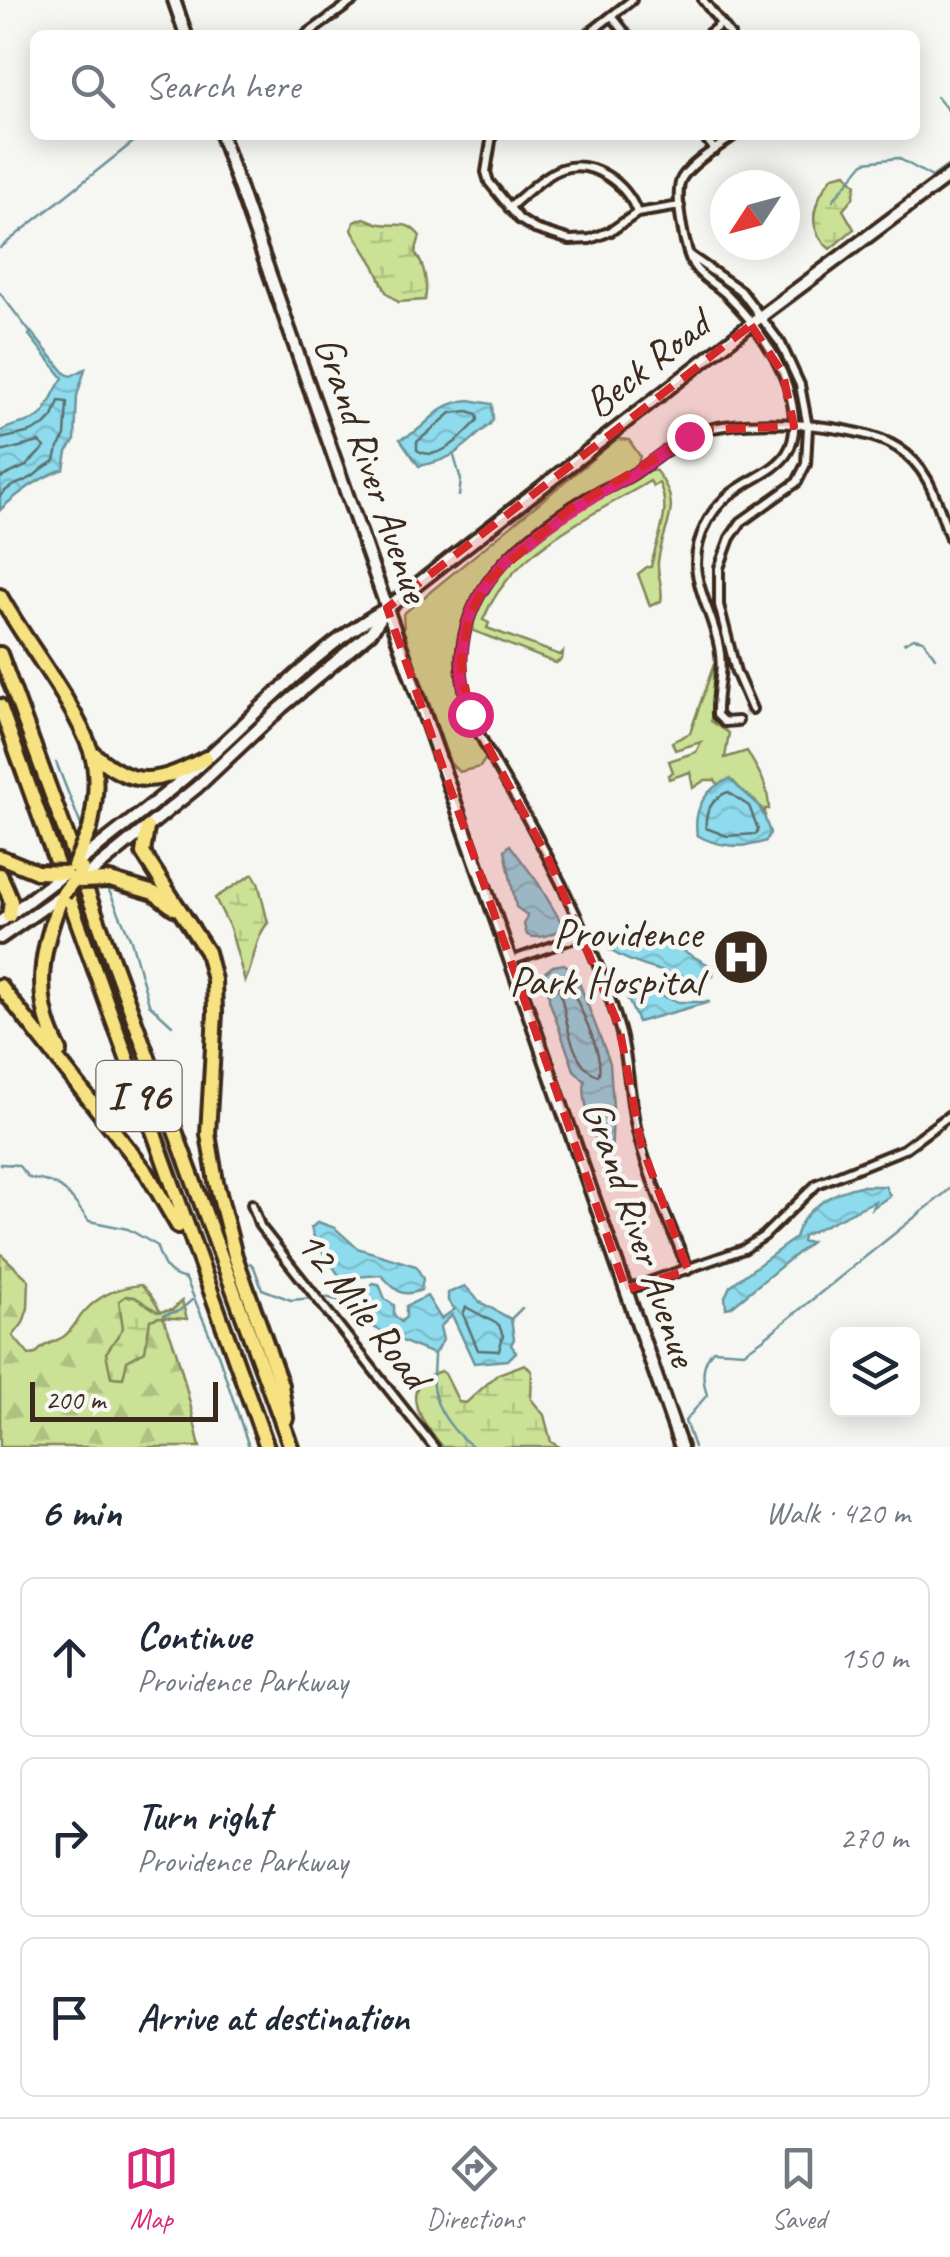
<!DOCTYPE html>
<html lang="en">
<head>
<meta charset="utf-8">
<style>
  :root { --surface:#fff; --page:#f6f6f7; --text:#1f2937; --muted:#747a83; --line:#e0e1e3; --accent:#db2777 }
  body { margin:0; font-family:Caveat,sans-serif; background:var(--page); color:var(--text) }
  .controls { position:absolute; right:30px; bottom:30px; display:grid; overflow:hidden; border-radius:15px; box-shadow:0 5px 25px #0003 }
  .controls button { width:90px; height:90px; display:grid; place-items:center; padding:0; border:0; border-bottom:2px solid var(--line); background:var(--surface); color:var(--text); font:50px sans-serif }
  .compass { position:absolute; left:710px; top:170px; width:90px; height:90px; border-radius:50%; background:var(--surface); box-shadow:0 5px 25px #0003; rotate:234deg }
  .scale { position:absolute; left:30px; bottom:25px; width:188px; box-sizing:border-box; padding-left:10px; border:5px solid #3b2a1e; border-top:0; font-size:28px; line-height:35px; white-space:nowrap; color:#3b2a1e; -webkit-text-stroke:8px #f6f6f2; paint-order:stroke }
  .stop { position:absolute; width:30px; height:30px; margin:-22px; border:8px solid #db2777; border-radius:50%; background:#fff }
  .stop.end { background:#db2777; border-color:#fff; box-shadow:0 2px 10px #0008 }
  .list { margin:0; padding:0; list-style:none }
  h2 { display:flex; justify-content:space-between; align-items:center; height:130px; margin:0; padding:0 40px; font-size:42px }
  h2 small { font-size:32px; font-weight:400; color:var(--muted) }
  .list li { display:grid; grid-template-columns:65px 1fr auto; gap:30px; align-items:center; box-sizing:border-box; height:160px; margin:0 20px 20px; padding:0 20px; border:2px solid var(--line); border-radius:15px }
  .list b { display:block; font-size:38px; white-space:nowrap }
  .list p { margin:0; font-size:32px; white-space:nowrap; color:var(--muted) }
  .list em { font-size:32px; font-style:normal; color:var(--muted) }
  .icon { flex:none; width:55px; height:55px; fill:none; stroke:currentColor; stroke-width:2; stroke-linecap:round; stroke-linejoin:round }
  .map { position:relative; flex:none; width:950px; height:1447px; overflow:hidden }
  .search { position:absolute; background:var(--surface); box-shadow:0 5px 25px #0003; left:30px; right:30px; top:30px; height:110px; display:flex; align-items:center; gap:25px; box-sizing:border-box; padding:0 35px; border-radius:15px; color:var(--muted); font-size:38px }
  .sheet { height:670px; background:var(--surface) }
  nav { display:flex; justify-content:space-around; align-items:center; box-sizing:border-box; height:140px; border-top:2px solid var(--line); background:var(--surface); font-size:28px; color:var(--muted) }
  nav a { display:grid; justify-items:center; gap:5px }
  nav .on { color:var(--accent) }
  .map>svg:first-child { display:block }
</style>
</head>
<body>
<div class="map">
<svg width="950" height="1447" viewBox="0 0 950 1447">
  <defs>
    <pattern id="forest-firs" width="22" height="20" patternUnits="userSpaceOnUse" patternTransform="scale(2.5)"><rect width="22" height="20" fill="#cbe196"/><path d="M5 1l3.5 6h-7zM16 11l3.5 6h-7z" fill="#afc181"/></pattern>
    <pattern id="wetland-marsh" width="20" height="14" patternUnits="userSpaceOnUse" patternTransform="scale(2.5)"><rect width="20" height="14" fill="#cbe196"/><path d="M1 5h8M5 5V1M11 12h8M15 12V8" fill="none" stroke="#afc181"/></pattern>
    <pattern id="water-waves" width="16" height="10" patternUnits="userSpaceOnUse" patternTransform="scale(2.5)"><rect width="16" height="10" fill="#8ddbec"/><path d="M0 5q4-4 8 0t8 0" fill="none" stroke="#7bbcca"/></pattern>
  </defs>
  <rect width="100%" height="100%" fill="#f6f6f2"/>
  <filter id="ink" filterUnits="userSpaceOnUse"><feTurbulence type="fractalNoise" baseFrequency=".01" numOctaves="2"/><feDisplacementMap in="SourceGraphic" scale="20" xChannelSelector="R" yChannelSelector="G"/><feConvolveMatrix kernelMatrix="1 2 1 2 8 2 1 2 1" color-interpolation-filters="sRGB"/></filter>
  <g filter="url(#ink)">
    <path fill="#cbe196" stroke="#83865a" stroke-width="2.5" d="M 617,439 L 629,440 L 640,456 L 638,464 C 619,477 596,484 577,497 C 505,543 435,609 461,702 C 466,722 478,739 486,758 L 480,767 L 459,772 L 450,763 L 404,631 L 403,614 Z
      M 649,470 L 656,471 C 686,508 662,525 658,562 C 657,576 664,589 661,601 L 650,606 L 638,574 L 647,567 L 651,567 C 656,538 673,513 659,483 L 653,486 L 650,481 C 589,518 512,549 483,620 L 489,623 L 487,628 L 560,655 L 563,652 L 562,659 L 556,663 L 474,631 C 465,590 545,533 575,512 C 598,496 626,487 649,470 Z
      M 714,664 L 711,721 L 729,733 L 725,758 L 747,751 C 759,773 768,783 769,809 L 765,809 L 765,814 C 755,796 745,796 733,781 L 718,784 L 715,780 L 705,780 L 693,788 L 690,772 L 669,779 L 668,775 L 673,772 L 669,761 L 696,752 L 701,742 L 675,750 L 672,742 L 690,733 Z"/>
    <path fill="url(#forest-firs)" stroke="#83865a" stroke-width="2.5" d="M 0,1253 L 29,1280 L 28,1308 L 23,1323 L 13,1336 L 29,1355 L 36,1354 C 43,1344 53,1343 63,1337 C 72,1331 77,1320 84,1312 C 99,1295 119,1287 141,1285 C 173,1312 190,1405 200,1447 L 0,1447 Z"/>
    <path fill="url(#wetland-marsh)" stroke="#83865a" stroke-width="2.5" d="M 846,173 L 856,185 L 853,198 L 843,210 L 854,229 L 830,249 C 803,227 815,198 833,176 Z
      M 364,218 C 370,220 375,223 381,224 C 399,227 406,219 420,236 L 415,253 C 425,265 428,285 425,300 L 398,302 L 386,292 L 374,265 L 352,230 L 354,222 Z
      M 253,874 L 258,882 L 268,923 C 255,936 254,965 245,982 L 230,928 L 215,898 Z
      M 126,1296 L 135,1297 L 158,1312 L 172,1310 L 182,1301 L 187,1319 L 159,1317 L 150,1320 L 145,1351 L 127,1361 L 123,1378 L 111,1377 L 106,1353 L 123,1328 L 119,1301 Z
      M 525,1364 L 532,1372 L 531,1399 L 544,1415 L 551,1442 L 560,1447 L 443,1447 C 424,1424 392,1386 441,1371 L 445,1374 L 459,1402 L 466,1403 L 498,1374 Z"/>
    <path fill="url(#water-waves)" stroke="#6c949a" stroke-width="2.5" d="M 31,332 L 66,374 L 71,376 L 85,369 L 77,396 L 75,440 L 67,452 L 64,469 C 41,477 18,493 0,510 L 0,432 C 13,422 32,425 43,413 C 48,408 55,388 63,378 L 29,335 Z
      M 469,400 L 492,404 L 493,420 L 489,425 C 460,449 456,459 419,466 L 400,439 C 431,429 431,404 469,400 Z
      M 730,779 C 755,806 757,793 770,833 L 766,841 C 744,849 717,847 697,835 C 693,810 705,787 730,779 Z
      M 510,845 L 538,883 L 560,920 L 563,926 C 557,935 535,940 527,935 L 524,925 L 527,915 L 516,907 L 505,850 Z
      M 643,929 L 709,965 L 713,968 L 713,976 C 694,984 628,963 610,950 L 613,940 Z
      M 564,964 L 575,972 L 610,1063 L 613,1107 L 611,1165 C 597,1153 581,1099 585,1081 L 574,1070 L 549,1000 C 550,987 542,984 543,974 L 553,966 Z
      M 628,983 L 678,1002 L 710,1002 L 638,1022 L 623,988 Z
      M 860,1186 L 885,1186 L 890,1196 L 872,1208 L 875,1201 L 803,1236 L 802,1242 L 811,1242 L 731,1307 L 726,1308 L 725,1297 L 730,1286 L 795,1238 C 801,1211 833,1191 860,1186 Z
      M 318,1222 L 335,1228 L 357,1248 L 416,1266 L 423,1279 L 421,1290 C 399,1299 395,1288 381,1275 L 341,1278 L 316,1243 L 311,1228 Z
      M 373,1283 L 379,1284 L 385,1299 L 394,1305 L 394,1315 L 401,1322 L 406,1317 L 406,1306 L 427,1296 L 441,1319 L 455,1309 L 448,1301 L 448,1293 L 465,1286 L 480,1302 L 511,1319 L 514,1339 L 511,1345 L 516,1352 L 508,1360 L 474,1363 L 452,1315 L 440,1327 L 443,1340 L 434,1354 C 416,1348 352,1320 343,1305 L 351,1297 L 363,1294 Z"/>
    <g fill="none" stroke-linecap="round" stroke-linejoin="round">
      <path stroke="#5c7170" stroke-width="2.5" d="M 468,411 L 477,414 L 478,420 C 464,435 438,464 417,450 L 417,442 L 451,413 Z
        M 0,439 L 31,432 L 46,424 L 53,417 L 59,401 L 67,402 L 65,436 L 58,448 L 55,461 C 46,465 43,468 35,475 C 24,484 12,482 0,496
        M 0,452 L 39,442 L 45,447 L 26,466 L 0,478
        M 728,792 L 749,806 L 758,829 L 756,834 L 727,836 L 706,828 C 704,813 713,797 728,792 Z
        M 561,975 L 567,978 C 575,999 607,1057 598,1076 C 566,1061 567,1009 557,980 Z
        M 466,1307 L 499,1325 L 503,1336 L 499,1351 L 478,1350 L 463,1314 Z"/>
      <path stroke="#6c949a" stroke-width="2.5" d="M 937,97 L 950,113
        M 833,200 L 865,162 L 898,158 L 932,177 L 950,164
        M 0,248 L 142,135
        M 0,293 L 30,332
        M 454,456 L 461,480 L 459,496
        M 904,643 L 914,638 L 923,640 L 935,657
        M 56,762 L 84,833
        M 107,886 L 131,940 L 149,1004 L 172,1025
        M 0,1164 L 18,1165 L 29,1178 C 67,1183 67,1193 89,1221 L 128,1229 L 156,1245 C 162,1263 166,1275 186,1279 L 219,1357 L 249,1447
        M 250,1263 L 254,1267 L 262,1289 L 291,1300 L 325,1297 L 349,1303
        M 164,1315 L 179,1311 L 192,1300
        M 511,1319 L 522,1308
        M 434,1355 C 434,1365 432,1377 433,1387 C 436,1410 455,1435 474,1447
        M 694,1447 L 685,1421 L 707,1395 C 702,1379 701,1364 713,1350 L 744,1352 L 763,1339 L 950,1189"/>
      <path stroke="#d1cdc8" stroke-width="6" stroke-dasharray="6 3" stroke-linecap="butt" d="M 738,721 L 752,709"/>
      <g stroke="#3b2a1e" stroke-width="14">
        <path id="street" d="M 703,0 L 730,35
          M 612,16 L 627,35
          M 306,35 L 354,0
          M 587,35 L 632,0
          M 707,35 L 721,24
          M 492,135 L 486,172 L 489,182 L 519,219 L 535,229 L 570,240 L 590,239 L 611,231 L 637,213 L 680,206
          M 703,135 L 715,150
          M 735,135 C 719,147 693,161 682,178 C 673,192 685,253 694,266 C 702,279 718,285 728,296 C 755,323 783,361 791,399 C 811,486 736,463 706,524 C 681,574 710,600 719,647 C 724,671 716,692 717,715 L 724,722 L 738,721
          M 509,208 C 524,195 543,176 561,169 C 592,158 628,184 637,213
          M 689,255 L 741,291 L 781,344 L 800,385 L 808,427 L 806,464 L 797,482 L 741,522 L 730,538 L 719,568 L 719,605 L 736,672 L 752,709
          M 511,961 L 583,935
          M 252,1204 L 260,1226 L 434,1447
          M 688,1270 C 670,1223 647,1176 636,1127 C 629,1095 629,1062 620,1030 C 599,956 556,869 518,802 C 490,755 456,706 462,649 C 469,581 527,534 581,501 C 599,491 618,484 635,473 C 659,457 677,439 706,430 C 747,417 862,423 898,448 C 931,469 937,504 950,538
          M 626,1290 L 744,1249 L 764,1236 L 817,1184 L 904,1149 L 950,1115"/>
      </g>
      <g stroke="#3b2a1e" stroke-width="18">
        <path id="secondary" d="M 174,0 L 186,35
          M 221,135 L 681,1447
          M 98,847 C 128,823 159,800 188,775 C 253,719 312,650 387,608 L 760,317 L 950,175
          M 103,863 L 197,787 L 282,707 L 371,632 L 384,613
          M 0,922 L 45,888
          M 0,938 L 63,894"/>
      </g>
      <g stroke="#3b2a1e" stroke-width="20">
        <path id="highway" d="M 0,596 C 27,645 73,700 91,751 C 99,776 95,804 90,829
          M 0,654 L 291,1447
          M 0,706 L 267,1447
          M 92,752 C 134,791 159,783 206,758
          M 147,828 L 143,853 L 207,952 L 214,980 L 215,1013 L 208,1134 L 216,1182 L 235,1256 L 281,1385 L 286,1418
          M 0,857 L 37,872
          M 0,875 L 11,901 L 9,916
          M 110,880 L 154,893 L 174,908
          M 0,986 L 147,1173 L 178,1226
          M 60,1051 C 31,998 41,947 63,894"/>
      </g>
      <use href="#street" stroke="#f6f6f2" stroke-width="6"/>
      <use href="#secondary" stroke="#f6f6f2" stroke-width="10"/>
      <use href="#highway" stroke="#f7e281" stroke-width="12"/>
      <g stroke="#3b2a1e" stroke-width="18" stroke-linecap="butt">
        <path id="secondary-bridge" d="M 75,865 L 98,847
          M 80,881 L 103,863
          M 45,888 L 65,873"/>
      </g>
      <g stroke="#3b2a1e" stroke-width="20" stroke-linecap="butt">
        <path id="highway-bridge" d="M 74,866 L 90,829
          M 37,872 L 65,873
          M 80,881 L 110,880
          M 63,894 L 82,869"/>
      </g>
      <use href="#secondary-bridge" stroke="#f6f6f2" stroke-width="10"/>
      <use href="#highway-bridge" stroke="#f7e281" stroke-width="12"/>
    </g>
  </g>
  <g fill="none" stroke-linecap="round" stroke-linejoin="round" filter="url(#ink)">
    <path stroke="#db2777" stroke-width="12" d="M 470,714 C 432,589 532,531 625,479 C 647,466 666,448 689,436"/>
  </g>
  <path fill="#d62828" fill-opacity="0.2" stroke="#d62828" stroke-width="8" stroke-dasharray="20 12" stroke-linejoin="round" d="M 751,325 L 783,374 L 794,426 L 704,430 L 571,508 L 487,582 L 469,616 L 461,663 L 470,713 L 549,860 L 619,1026 L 641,1144 L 688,1270 L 626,1290 L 387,608 Z"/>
  <defs>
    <g id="hospital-disc" transform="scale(2.875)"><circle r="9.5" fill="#3b2a1e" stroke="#f6f6f2"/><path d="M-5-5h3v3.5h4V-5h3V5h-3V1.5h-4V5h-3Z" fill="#fff"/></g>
  </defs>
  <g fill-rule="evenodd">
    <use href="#hospital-disc" x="741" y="957"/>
  </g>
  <g text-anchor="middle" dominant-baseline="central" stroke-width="9" stroke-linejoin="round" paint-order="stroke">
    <rect fill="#f6f6f2" stroke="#73675e" stroke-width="2.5" x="96.5" y="1061" width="85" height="70" rx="8"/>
    <g font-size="40" font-weight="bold" fill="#3b2a1e">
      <text x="139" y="1096">I 96</text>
    </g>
    <g font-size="42" fill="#3b2a1e" stroke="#f6f6f2">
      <text transform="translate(647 364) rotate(-38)">Beck Road</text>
      <text transform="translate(372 469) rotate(71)">Grand River Avenue</text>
      <text transform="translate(640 1233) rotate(71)">Grand River Avenue</text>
      <text transform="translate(363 1309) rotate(52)">12 Mile Road</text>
    </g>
    <g font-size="42" fill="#3b2a1e" stroke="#f6f6f2" text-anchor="end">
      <text x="702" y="933">Providence<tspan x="702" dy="48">Park Hospital</tspan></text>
    </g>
  </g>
</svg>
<div class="controls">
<button><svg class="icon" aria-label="layers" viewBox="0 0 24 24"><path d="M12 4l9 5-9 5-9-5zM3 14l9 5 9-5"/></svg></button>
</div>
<svg class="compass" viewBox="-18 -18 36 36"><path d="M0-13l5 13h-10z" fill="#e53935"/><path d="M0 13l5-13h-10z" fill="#747a83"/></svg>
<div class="scale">200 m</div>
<div class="stop" style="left:470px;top:714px"></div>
<div class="stop end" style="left:689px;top:436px"></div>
<div class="search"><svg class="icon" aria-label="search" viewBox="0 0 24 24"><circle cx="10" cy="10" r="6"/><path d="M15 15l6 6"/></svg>Search here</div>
</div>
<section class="sheet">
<h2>6 min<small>Walk · 420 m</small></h2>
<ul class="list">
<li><svg class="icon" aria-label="ahead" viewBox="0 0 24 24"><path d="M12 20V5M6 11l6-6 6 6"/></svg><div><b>Continue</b><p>Providence Parkway</p></div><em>150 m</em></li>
<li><svg class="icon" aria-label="right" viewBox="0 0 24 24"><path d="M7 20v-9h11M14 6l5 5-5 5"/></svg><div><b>Turn right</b><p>Providence Parkway</p></div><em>270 m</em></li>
<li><svg class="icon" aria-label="arrive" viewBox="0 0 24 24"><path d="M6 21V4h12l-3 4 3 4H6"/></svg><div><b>Arrive at destination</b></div></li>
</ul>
</section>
<nav>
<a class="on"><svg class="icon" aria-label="map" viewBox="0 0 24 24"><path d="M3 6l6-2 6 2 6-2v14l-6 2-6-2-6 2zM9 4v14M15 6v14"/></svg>Map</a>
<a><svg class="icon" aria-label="directions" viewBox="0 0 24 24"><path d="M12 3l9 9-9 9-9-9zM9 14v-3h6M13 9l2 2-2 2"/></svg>Directions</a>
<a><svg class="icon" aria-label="saved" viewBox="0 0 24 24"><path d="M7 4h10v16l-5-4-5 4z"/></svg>Saved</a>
</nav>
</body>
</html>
